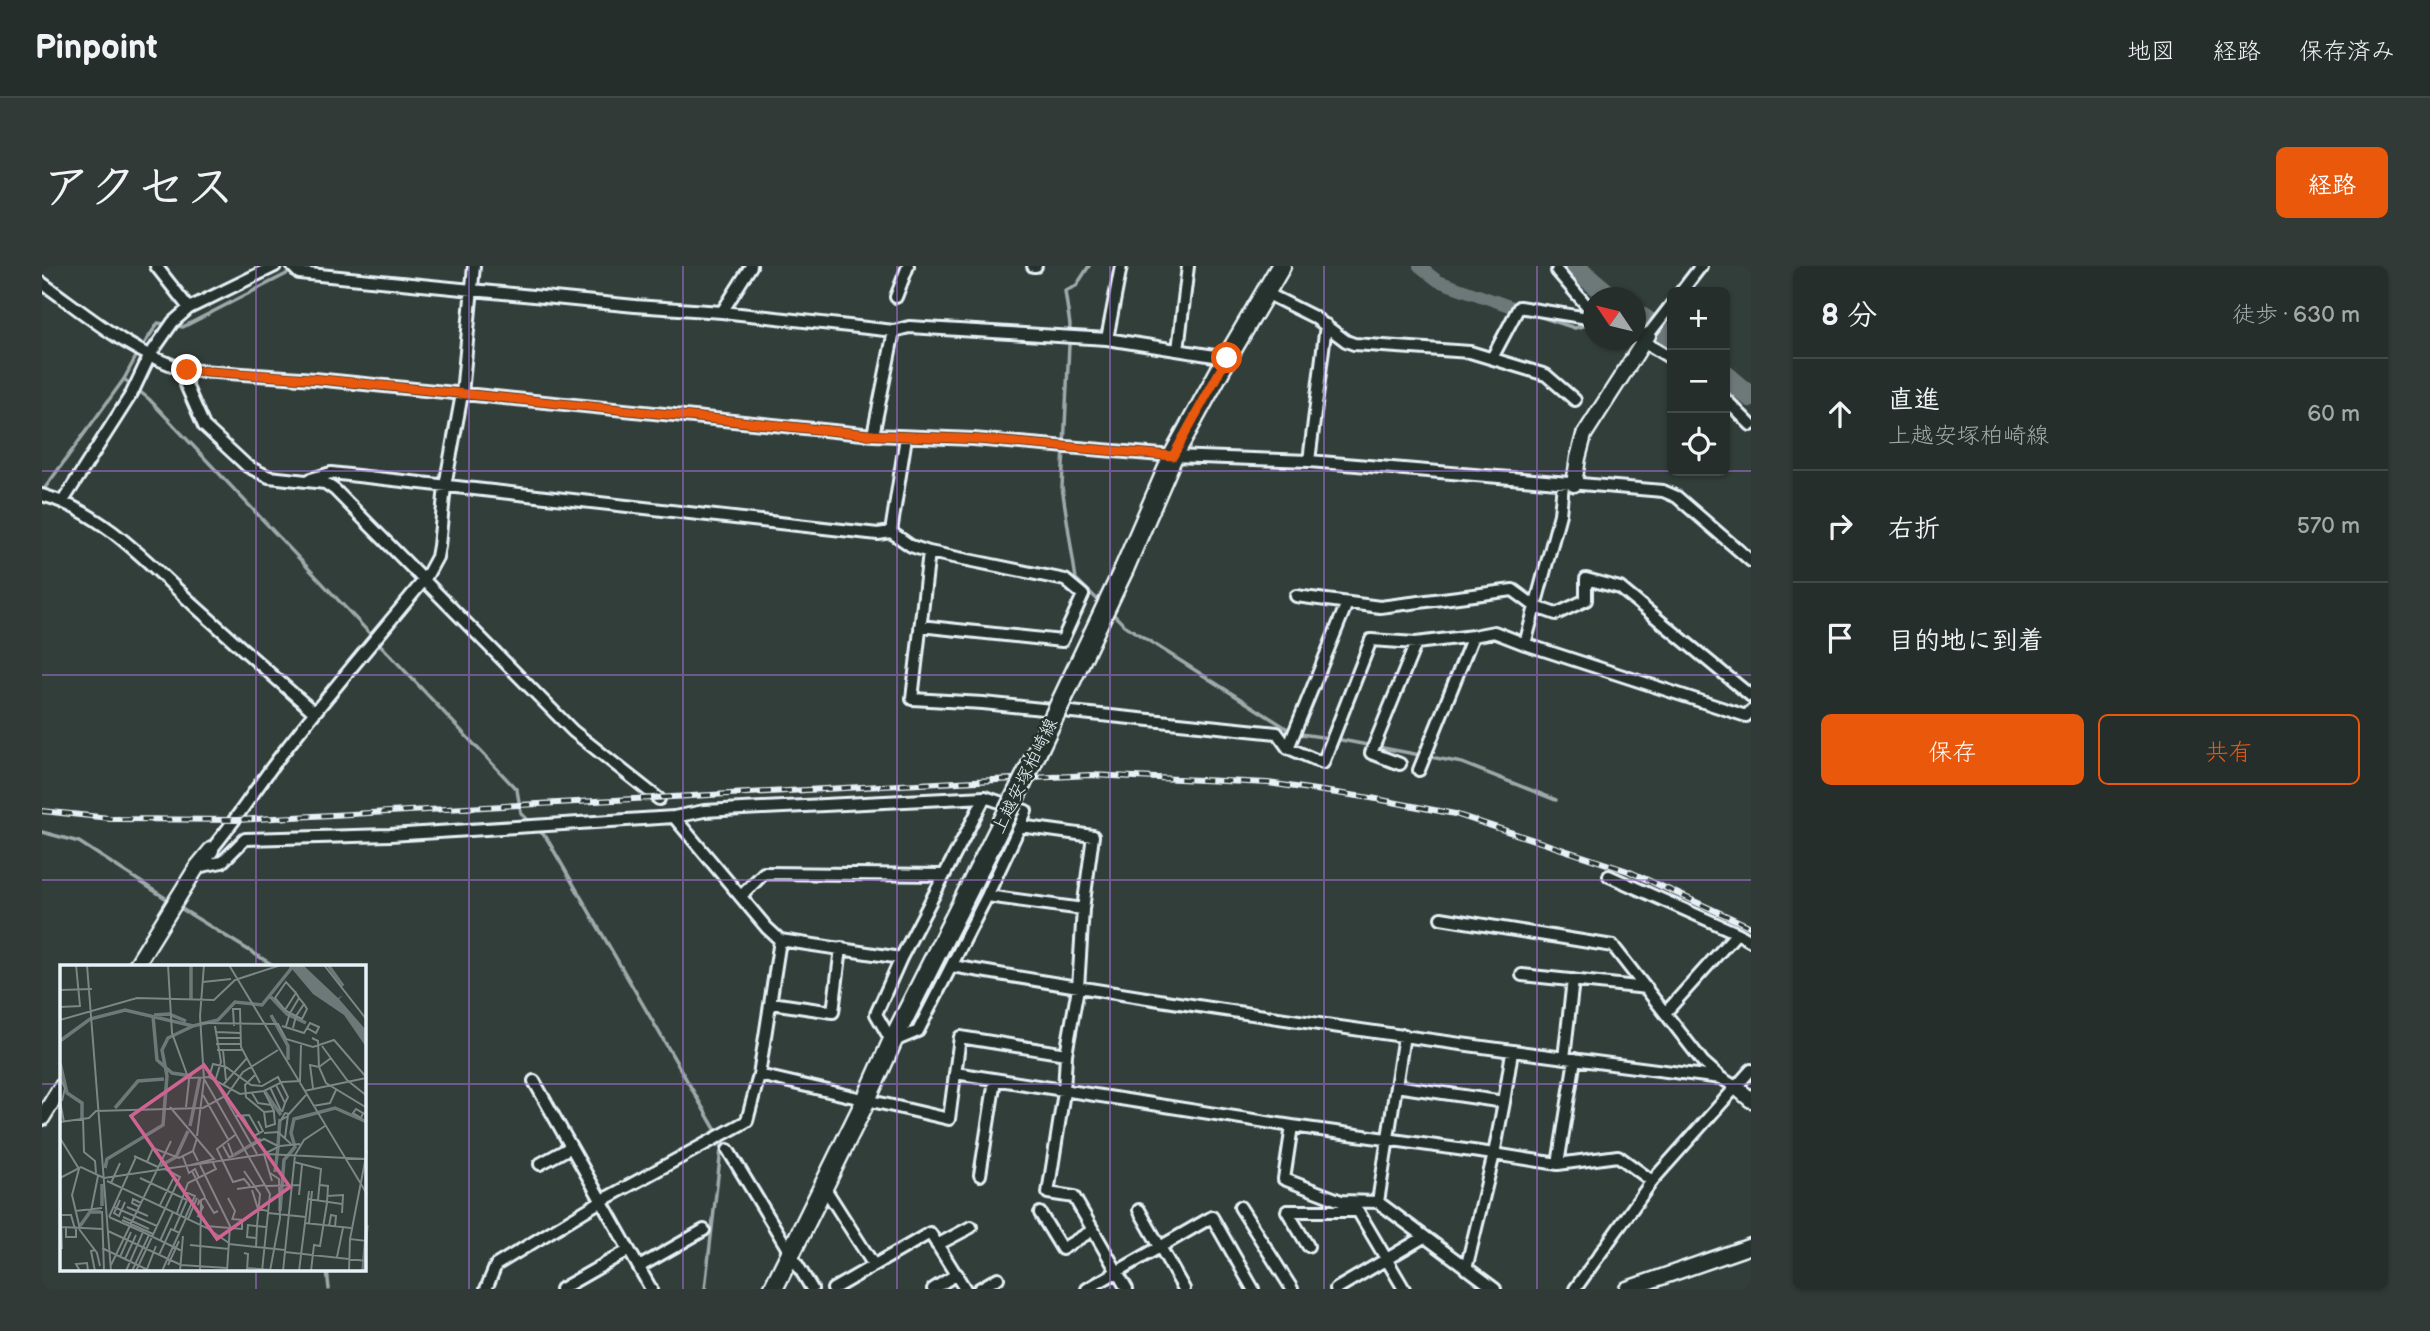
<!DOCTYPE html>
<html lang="ja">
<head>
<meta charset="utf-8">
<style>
  :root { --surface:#262e2b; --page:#323a37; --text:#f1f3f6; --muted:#a4a8a9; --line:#424a47; --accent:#ea580c }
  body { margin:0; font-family:"Balsamiq Sans","Klee One",sans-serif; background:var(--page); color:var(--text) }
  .controls { position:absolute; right:21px; top:21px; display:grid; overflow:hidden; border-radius:10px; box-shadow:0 2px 5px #0004 }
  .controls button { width:63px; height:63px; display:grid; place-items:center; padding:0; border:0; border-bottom:2px solid var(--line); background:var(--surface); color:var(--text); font:35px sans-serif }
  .compass { position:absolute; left:1541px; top:21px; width:63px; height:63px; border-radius:50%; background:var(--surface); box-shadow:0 2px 5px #0004; rotate:305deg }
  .stop { position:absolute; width:21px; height:21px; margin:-16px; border:5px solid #ea580c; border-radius:50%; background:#fff }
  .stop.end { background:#ea580c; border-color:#fff; box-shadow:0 2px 7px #0008 }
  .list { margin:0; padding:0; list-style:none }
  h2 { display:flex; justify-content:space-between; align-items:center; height:91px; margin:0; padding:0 28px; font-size:30px }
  h2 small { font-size:23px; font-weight:400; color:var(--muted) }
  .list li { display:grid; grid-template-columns:46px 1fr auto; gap:21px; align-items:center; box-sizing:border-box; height:112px; padding:0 28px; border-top:2px solid var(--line) }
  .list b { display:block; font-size:26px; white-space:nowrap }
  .list p { margin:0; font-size:23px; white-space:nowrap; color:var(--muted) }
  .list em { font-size:23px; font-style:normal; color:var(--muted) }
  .actions { display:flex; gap:14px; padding:21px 28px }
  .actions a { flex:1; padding:16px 0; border:2px solid var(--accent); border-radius:10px; text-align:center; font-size:24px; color:var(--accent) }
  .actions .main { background:var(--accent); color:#fff }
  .icon { flex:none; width:38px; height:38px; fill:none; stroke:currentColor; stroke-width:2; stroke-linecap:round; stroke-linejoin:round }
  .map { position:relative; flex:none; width:1709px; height:1023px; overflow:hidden; border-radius:10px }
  header { display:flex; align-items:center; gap:42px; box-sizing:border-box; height:98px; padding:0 35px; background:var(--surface); border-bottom:2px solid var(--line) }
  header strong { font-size:33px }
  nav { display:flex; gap:38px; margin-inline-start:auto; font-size:24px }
  .intro { display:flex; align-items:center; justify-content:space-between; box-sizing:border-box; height:168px; padding:0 42px }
  h1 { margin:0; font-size:49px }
  .button { padding:18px 32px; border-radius:10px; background:var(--accent); color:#fff; font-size:24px; font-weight:700 }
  main { display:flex; gap:42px; padding:0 42px }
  aside { flex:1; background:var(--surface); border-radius:10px; box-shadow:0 2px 5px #0004 }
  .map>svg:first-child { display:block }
</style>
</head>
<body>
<header>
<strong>Pinpoint</strong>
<nav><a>地図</a><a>経路</a><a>保存済み</a></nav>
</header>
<div class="intro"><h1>アクセス</h1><a class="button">経路</a></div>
<main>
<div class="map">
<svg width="1709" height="1023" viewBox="0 0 1709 1023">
  <rect width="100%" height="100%" fill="#323e39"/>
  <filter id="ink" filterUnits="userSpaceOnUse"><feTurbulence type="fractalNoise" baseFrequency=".0143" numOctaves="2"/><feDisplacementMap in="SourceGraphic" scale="14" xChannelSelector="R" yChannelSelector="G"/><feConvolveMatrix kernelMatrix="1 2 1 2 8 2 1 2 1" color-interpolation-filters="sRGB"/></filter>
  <g filter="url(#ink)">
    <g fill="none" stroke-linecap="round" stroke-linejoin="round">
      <path stroke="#9ea9ab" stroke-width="3.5" d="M 1047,0 L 1034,20 L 1023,25 L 1028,59 L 1020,221 L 1034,313 L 1058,336
        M 1490,48 L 1533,62 L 1549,58
        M 82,113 L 107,133 L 475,524 L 479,547 L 489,557
        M 0,226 L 82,113 L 96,87 L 116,57 L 141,61 L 260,0
        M 1069,346 L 1082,359 L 1252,467 L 1287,472
        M 1294,473 L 1420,497 L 1514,534
        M 495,563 L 504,571 L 680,875 L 663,1023
        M 0,566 L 37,576 L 128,635
        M 135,640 L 234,701
        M 285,1004 L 287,1023"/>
      <path stroke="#6d7978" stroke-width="12" d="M 1377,0 L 1396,15 L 1473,42"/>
      <path stroke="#6d7978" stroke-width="21" d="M 1532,0 L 1570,32
        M 1594,48 L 1630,72
        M 1683,109 L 1709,131"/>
      <g stroke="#e8f1f8" stroke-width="16">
        <path id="minor" d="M 114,0 L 147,42
          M 250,0 L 257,7 L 593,40 L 680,46 L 852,65 L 867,61 L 1065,73 L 1185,92
          M 991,0 L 994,0
          M 1515,5 L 1552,48
          M 0,17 C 45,49 91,89 145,104 L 273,113 L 831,169 L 931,173 L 1131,190 L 1267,195 L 1621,225 L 1635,231 L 1709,295
          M 1639,26 L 1659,0
          M 1224,27 L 1272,51 L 1304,75 L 1312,78 L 1428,86 L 1504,109 L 1533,134
          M 854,31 L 866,0
          M 680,46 L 709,0
          M 1606,69 L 1630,38
          M 1594,71 L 1630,93
          M 1065,73 L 1079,0
          M 1136,84 L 1146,0
          M 1450,92 L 1477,41 L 1552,53
          M 145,104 L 144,119 L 162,160 L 205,200 L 227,211 L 283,217 L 293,224 L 531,465 L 617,533
          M 1683,133 L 1709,159
          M 831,169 L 852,65
          M 864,171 L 849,266 L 869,280 L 887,286 L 870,433 L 941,437 L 1235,467 L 1246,482 L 1281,497 L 1329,374 L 1374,377 L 1431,370
          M 1267,195 L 1284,59
          M 269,213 L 289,207 L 836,268 L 849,266
          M 0,229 C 62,246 109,300 155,342 C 194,377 233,412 272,446
          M 21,235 L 90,127 L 108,89 L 131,56 L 147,42 L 233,0
          M 1254,330 L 1338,341 L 1471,324 L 1494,341 L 1514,348 L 1544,334 L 1544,313 L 1578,322 L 1709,430
          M 878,360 L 1020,375 L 1041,329 L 1023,314 L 887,286
          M 1483,378 L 1518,248 L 1521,218
          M 1246,482 L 1305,337
          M 1358,498 L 1329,487 L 1374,377
          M 1377,504 L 1431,370 L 1452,366 L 1483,378 L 1704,450 L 1709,445
          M 943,531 L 984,545 L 978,560
          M 632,551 L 725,662 L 738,674 L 859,692
          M 169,584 C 196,552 217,517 243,484 C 288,426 336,370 383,313 L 395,291 L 397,280 L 403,220 L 420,128 L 432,0
          M 155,601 L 180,596 L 203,573 L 348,569 L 632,551 L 662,545 L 943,531 L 859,692 L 834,748 L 850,776 L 876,765 L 945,630 L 978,560 L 1051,570 L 1041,643 L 1036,722 L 1024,788 L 1022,826 L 1006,927 L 1032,931 L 1085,1023
          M 1567,610 L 1695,667
          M 699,630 L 722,607 L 901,609
          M 945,630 L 1041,643
          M 1399,652 L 1571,680 L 1661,796 L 1679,812
          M 910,700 C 1165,744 1422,780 1679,812 L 1694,821
          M 1480,709 L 1605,722
          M 729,737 L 791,746 L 799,682
          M 1624,746 L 1695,667 L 1709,675
          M 1522,792 L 1531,714
          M 913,807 L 1250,860
          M 717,809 L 907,853 L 918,771 L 1024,788
          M 492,815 L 609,1023
          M 1354,820 L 1462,836 L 1470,786
          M 686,884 L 770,1023
          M 498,898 L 529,881
          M 1516,898 L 1576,890 L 1610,915
          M 938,909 L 953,814
          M 782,921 L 831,998
          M 1336,936 L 1362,769
          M 1198,941 L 1250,1023
          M 1097,944 L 1142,1023
          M 998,947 L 1020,983 L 1051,964
          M 895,979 L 929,961
          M 1266,980 L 1245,945 L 1316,945 L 1362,1023
          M 597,1001 L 662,964
          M 1424,1003 L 1452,888 L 1516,898 L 1533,793
          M 444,1023 L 454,999 L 559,935 L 705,855 L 717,809 L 738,674
          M 519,1023 L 587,984
          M 791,1023 L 888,967 L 923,1023
          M 891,1023 L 915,1008
          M 937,1023 L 956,1012
          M 1045,1023 L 1170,951 L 1211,1023
          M 1294,1023 L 1382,971
          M 1453,1023 L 1336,936 L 1299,935 L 1242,913 L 1250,860 L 1452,888 L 1462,836
          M 1533,1023 L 1610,915 L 1709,804"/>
      </g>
      <g stroke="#e8f1f8" stroke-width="19">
        <path id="tertiary" d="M 1532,218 L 1536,192 L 1542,169 L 1606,69
          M 93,701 L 155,601 L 169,584
          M 1694,821 L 1709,834
          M 0,852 L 19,821
          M 1585,1023 L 1709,980"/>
      </g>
      <g stroke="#e8f1f8" stroke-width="23">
        <path id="primary" d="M 1082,303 L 1131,190 L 1185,92 L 1239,0
          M 731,1023 L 824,834 L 850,776 L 910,657"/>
      </g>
      <use href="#minor" stroke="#26332d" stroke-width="10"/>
      <use href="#tertiary" stroke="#26332d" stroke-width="14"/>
      <use href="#primary" stroke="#26332d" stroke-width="18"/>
      <g stroke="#e8f1f8" stroke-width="6">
        <path id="rail" d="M 0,545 L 77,553 L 194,554 L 1048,509 L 1226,517 L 1329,532 L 1413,548 L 1586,605 L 1709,661"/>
      </g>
      <use href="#rail" stroke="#26332d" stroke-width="3.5" stroke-dasharray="10" stroke-linecap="butt"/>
      <g stroke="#e8f1f8" stroke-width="23" stroke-linecap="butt">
        <path id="primary-bridge" d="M 910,657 L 989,499 L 1082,303"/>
      </g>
      <use href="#primary-bridge" stroke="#26332d" stroke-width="18"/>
    </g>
  </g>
  <g fill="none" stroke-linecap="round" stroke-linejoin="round" filter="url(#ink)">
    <path stroke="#ea580c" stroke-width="9" d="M 145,104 L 274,113 L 831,169 L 931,173 L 1131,190 L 1185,92"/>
  </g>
  <path fill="none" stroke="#a171d3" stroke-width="2" stroke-opacity="0.55" d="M 214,0 L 214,701M 427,0 L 427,1023M 641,0 L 641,1023M 855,0 L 855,1023M 1068,0 L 1068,1023M 1282,0 L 1282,1023M 1495,0 L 1495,1023M 0,205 L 1630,205M 1683,205 L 1709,205M 0,409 L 1709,409M 0,614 L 1709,614M 0,818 L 19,818M 322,818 L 1709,818M 214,1004 L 214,1023"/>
  <g text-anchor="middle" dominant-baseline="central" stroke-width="5" stroke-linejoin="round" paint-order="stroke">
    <g font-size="18" fill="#e8f1f8" stroke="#26332d">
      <text transform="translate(983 510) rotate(-64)">上越安塚柏崎線</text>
    </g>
  </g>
  <g transform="translate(18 699)">
    <rect width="306" height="306" fill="#323e39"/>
    <path d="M 230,0 L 243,0 L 278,33 L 283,30 L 279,34 L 306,65 L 306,82 L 284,50 L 253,29 L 232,4 L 228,7 Z" fill="#6d7978"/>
    <path fill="none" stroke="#6d7978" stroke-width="3.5" d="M 268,0 L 283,21M 210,31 L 227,49 L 246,58M 131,34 L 131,0M 94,50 L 109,49 L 126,56M 211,50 L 228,81 L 228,95M 93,51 L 97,95 L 112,108 L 132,111M 0,76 L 30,54 L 65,45 L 133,61 L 158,55 L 175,37 L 202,40 L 234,0M 0,98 L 7,128 L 22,138 L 22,156M 205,127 L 221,150M 55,143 L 78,116 L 104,114M 130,161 L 140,112M 218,180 L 220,154M 174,190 L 201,174M 100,201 L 116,192 L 128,166M 45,203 L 47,194 L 103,160 L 107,111 L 102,85 L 108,73 L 133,61M 215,207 L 218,182M 42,241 L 42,219M 220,246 L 224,195 L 235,182 L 231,168 L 234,154 L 275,143 L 307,157M 20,261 L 30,247 L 41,247M 303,306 L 307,260"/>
    <path fill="none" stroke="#7b8685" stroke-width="2" d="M 27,0 L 51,306M 108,0 L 112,68 L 129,115 L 126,142M 144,0 L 140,51 L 144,114 L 210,229 L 202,306M 169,0 L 307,229M 264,0 L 307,55M 143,17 L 171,14M 0,25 L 32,24M 239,33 L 244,39 L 236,51 L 230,48 ZM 0,42 L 20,41 L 16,0M 225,45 L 215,33 L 226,17 L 236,28M 0,55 L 77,33 L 154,35 L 175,15 L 221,0M 142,58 L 218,59 L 226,74 L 253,82 L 274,75 L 307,113M 174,61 L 173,44 L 180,44 L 181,82 L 200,118M 222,61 L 244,68 L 247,63 L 256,68 L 259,62 L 250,58 L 247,63M 226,61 L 230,48 L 225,45 L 236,28 L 239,33M 233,63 L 236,51 L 242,54 L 247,44 L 244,39M 156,67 L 180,68M 156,73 L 180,73M 252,73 L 258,76 L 259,102 L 266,118 L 307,143M 156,79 L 181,79M 262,81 L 287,115 L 307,131M 157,85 L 182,85M 163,85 L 166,115M 196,109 L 185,120 L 186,132 L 204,147M 149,112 L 153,99 L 166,102 L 191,120 L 202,121 L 218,112 L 228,132 L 225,138M 0,113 L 5,123 L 2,136M 129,113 L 149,112 L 180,129 L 204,126 L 222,117 L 240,116 L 241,80M 155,116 L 161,97 L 155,61M 157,119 L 197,189M 163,120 L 187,93M 216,120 L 225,138 L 222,147M 210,122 L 221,146M 253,123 L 250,100 L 259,102 L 271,93M 204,126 L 214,146 L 214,148 L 215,159 L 206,162 L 204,147 L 214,146M 244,126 L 306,113M 192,128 L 198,138 L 211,140M 143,130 L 168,174M 0,136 L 4,157M 253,141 L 270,138 L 276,125M 110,142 L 154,194 L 131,200M 303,148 L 301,153 L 293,148 L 296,144 L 303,148 L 307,150M 182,150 L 194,171 L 203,166 L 198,156M 175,151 L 189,150 L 200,169M 228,151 L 221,155 L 225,148 L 230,149M 23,153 L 24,187 L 35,196 L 36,208M 0,157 L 29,153 L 36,146 L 143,143 L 167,130 L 183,107 L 218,85M 204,168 L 218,167 L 231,179M 175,170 L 157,184 L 173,217 L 184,214 L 190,221M 137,171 L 144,115M 0,173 L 19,204 L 12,230 L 20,264M 137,173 L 133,186 L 138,196M 225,173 L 228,150 L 246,130M 193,180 L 204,174 L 218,181M 163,181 L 169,192 L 173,191 L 168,178M 206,188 L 220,181 L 240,179M 204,189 L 212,216M 235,190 L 244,175 L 265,161M 74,191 L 98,202M 123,192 L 129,208 L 135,204 L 139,213M 87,197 L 93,183 L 119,193 L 133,186M 234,197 L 261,204 L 258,235M 140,200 L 170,261 L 167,306M 132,206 L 145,232M 184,206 L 200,229 L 197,261M 0,213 L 21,202 L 44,213M 44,213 L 206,189 L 307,194M 80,213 L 127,235M 47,216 L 147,263 L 169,278M 0,217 L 2,284M 51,218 L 60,198M 206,221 L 240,220M 177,224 L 205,220M 192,225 L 198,244 L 208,246M 123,226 L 135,231 L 125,253M 239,230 L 242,200M 267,231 L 283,230 L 282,248M 168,233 L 175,246 L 172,255M 248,234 L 282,239M 60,235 L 54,248 L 59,251 L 65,237M 100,240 L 113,214M 138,240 L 139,236 L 143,242 L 138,251 L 144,254M 54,242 L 97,261M 67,242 L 88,251M 80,242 L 72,238 L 73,234 L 81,238M 15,246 L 42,243M 31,246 L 38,211M 42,246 L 44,306M 117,248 L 128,218 L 156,204 L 153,198M 208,248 L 246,252M 0,250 L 11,250 L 15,264M 49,252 L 76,192M 49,252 L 83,267M 63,252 L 89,264M 128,254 L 137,233M 62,255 L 93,269M 245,258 L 291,263M 249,258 L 252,226M 146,261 L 182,264 L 182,255 L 172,254M 269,261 L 271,250 L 276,251 L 275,262M 2,262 L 43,264M 6,263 L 6,272 L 16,272 L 16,264M 19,264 L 37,288 L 40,301M 114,265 L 127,235M 48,266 L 121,300 L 167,303M 196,273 L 187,272 L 188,260 L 206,262M 290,274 L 307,186M 100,276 L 113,247M 169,279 L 225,285M 130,280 L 169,284M 196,282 L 197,261M 42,283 L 90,306M 35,285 L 31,286 L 35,306M 225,287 L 307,296M 184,288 L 188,289 L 187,306M 99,290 L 111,264 L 120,268M 60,292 L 71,267M 277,292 L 283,263M 65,294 L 76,270M 51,300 L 111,176M 108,300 L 119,276M 187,303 L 222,306M 87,304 L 96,281M 20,306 L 16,299 L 27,298 L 28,306M 66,306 L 83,267 L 122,286M 72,306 L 89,270M 76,306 L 120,212 L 105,204M 102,306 L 126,253M 120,306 L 123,271M 140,306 L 141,235 L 145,233 L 154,248 L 158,246M 210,306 L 220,253 L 219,214 L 210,208M 223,306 L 235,190M 239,306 L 249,226M 251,306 L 254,280 L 260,281 L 267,238 L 268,221 L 260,220M 289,306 L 290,274 L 307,276"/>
    <path fill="#cf6492" fill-opacity="0.15" stroke="#cf6492" stroke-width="3.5" d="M 144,100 L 230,222 L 157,274 L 71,151 Z"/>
    <rect width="306" height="306" fill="none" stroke="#e8f1f8" stroke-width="3.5"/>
  </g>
</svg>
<div class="controls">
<button>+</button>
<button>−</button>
<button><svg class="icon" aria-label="locate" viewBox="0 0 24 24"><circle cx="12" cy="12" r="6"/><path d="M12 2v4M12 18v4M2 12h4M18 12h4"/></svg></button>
</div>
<svg class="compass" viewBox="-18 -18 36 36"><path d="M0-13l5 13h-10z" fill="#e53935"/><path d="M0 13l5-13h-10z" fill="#a4a8a9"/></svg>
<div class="stop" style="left:1185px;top:92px"></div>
<div class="stop end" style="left:145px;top:104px"></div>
</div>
<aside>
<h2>8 分<small>徒歩 · 630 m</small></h2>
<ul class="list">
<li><svg class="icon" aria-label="ahead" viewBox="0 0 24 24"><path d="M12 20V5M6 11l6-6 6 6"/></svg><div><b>直進</b><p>上越安塚柏崎線</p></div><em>60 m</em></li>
<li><svg class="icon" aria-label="right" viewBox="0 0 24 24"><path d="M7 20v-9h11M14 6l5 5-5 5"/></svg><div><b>右折</b></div><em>570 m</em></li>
<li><svg class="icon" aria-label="arrive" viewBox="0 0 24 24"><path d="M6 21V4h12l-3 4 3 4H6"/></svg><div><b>目的地に到着</b></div></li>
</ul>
<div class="actions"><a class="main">保存</a><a>共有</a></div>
</aside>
</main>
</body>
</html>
